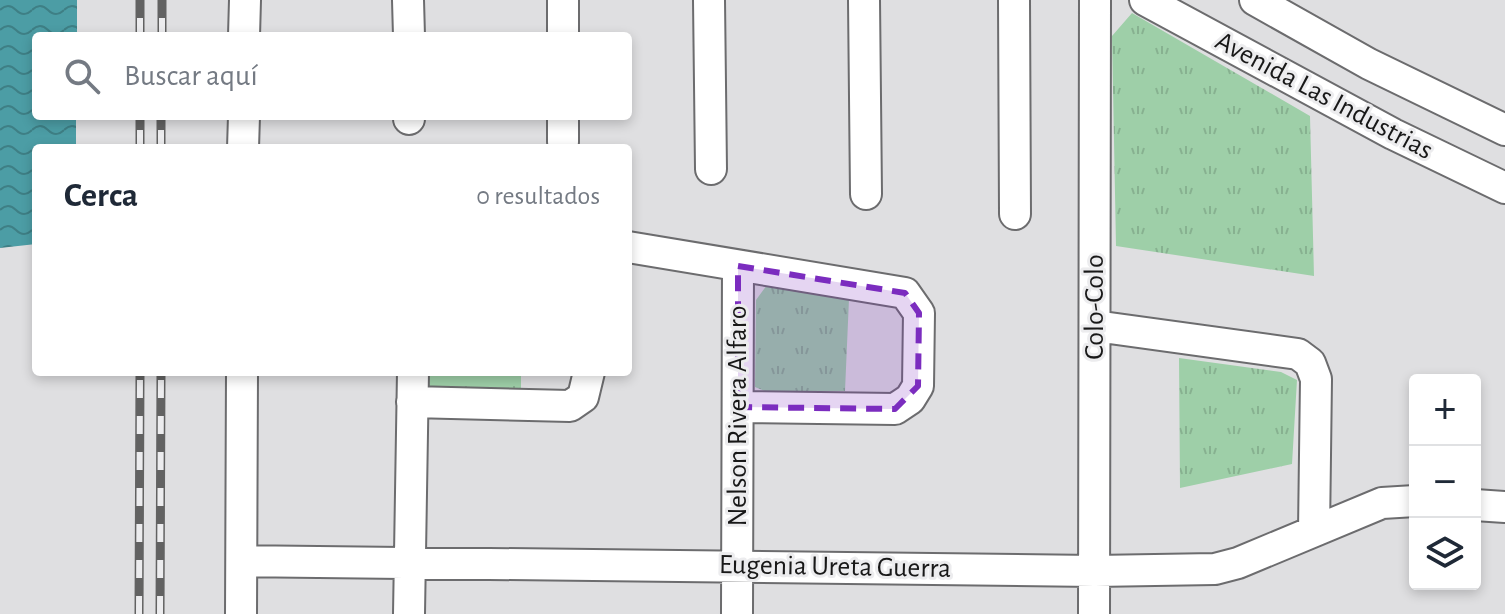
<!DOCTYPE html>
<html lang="es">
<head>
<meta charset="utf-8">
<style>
  :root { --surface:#fff; --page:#f2f2f3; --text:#1f2937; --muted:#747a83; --line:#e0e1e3 }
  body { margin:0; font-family:"Alegreya Sans",sans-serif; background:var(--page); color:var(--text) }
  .controls { position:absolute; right:24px; bottom:24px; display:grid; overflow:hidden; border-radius:8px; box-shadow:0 4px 12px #0003 }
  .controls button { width:72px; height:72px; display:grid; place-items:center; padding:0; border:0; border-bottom:2px solid var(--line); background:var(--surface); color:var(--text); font:40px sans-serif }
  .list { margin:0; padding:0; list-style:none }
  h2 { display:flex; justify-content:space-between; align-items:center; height:104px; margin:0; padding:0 32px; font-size:34px }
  h2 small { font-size:26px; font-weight:400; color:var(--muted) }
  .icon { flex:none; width:44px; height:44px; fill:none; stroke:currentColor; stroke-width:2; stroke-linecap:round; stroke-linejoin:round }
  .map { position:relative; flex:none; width:1505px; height:614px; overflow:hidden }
  .search { position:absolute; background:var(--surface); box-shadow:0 4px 12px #0003; left:32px; top:32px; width:600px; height:88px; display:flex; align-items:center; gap:20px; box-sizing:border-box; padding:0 28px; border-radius:8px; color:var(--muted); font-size:30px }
  .panel { position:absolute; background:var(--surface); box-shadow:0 4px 12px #0003; left:32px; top:144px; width:600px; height:232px; border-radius:8px }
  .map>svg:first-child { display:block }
</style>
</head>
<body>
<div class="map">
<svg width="1505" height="614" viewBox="0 0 1505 614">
  <defs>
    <pattern id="park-tufts" width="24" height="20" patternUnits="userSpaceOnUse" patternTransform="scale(2)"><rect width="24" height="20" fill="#9ecfa8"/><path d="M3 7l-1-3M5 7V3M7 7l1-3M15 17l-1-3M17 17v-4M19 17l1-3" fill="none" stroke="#87b190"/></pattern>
    <pattern id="water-waves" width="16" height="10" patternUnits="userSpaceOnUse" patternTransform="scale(2)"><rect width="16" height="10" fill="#4c9da5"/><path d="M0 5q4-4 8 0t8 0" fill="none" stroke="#3e7f85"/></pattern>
  </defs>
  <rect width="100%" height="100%" fill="#dfdfe1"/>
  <path fill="url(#park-tufts)" d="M 1132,13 L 1310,116 L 1314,276 L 1116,246 L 1112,36 Z
    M 767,285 L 849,299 L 845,391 L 767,392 L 755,387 L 756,300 Z
    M 1179,358 L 1281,372 L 1297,380 L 1292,464 L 1180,488 Z
    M 428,372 L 521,372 L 521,390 L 427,388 Z"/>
  <path fill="url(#water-waves)" d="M 0,0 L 77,0 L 77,36 L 36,36 L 36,116 L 76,116 L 76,148 L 36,148 L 36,244 L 0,248 Z"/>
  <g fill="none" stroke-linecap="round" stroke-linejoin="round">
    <g stroke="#6c6c6e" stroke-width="34">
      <path id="minor" d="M 408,0 L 409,36
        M 563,0 L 563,36
        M 709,0 L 711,169
        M 864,0 L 866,194
        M 1014,0 L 1015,214
        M 1145,0 L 1393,134 L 1505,188
        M 1255,0 L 1369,64 L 1505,130
        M 244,36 L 245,0
        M 409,116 L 409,119
        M 563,116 L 563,142
        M 243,148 L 244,116
        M 628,247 L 905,293 L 919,313 L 918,386 L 910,399 L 895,409 L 738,407
        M 1095,326 L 1298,354 L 1310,363 L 1316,379 L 1314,531
        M 412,402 L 570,406 L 583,397 L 589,372
        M 1475,505 L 1505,507
        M 242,561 L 1095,571 L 1215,569 L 1238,563 L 1382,503 L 1415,501
        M 241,614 L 242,372
        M 409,614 L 413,372
        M 737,614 L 738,266
        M 1094,614 L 1095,0"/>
    </g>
    <use href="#minor" stroke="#fff" stroke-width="30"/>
    <g stroke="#626262" stroke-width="9">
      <path id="rail" d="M 140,36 L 140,0
        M 162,36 L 162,0
        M 140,148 L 140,116
        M 161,148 L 161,116
        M 139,614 L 140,372
        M 160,614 L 161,372"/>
    </g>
    <use href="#rail" stroke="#ececee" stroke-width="6" stroke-dasharray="18" stroke-linecap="butt"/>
  </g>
  <path fill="#7b2cbf" fill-opacity="0.2" stroke="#7b2cbf" stroke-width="6" stroke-dasharray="16 10" stroke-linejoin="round" d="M 738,266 L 905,293 L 919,313 L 918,386 L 895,409 L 738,407 Z"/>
  <g text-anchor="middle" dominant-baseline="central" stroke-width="6" stroke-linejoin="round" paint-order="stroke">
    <g font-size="28" fill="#181818" stroke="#ececee">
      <text transform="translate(1324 96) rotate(28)">Avenida Las Industrias</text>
      <text transform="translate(1095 307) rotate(-90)">Colo-Colo</text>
      <text transform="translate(738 416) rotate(-90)">Nelson Rivera Alfaro</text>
      <text transform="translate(835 567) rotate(1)">Eugenia Ureta Guerra</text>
    </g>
  </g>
</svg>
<div class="controls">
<button>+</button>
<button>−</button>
<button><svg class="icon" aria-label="layers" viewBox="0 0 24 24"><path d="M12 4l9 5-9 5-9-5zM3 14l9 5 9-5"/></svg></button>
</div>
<div class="search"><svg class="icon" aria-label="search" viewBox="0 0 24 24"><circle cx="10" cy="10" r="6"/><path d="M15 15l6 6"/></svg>Buscar aquí</div>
<section class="panel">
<h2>Cerca<small>0 resultados</small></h2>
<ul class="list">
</ul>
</section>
</div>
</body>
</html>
